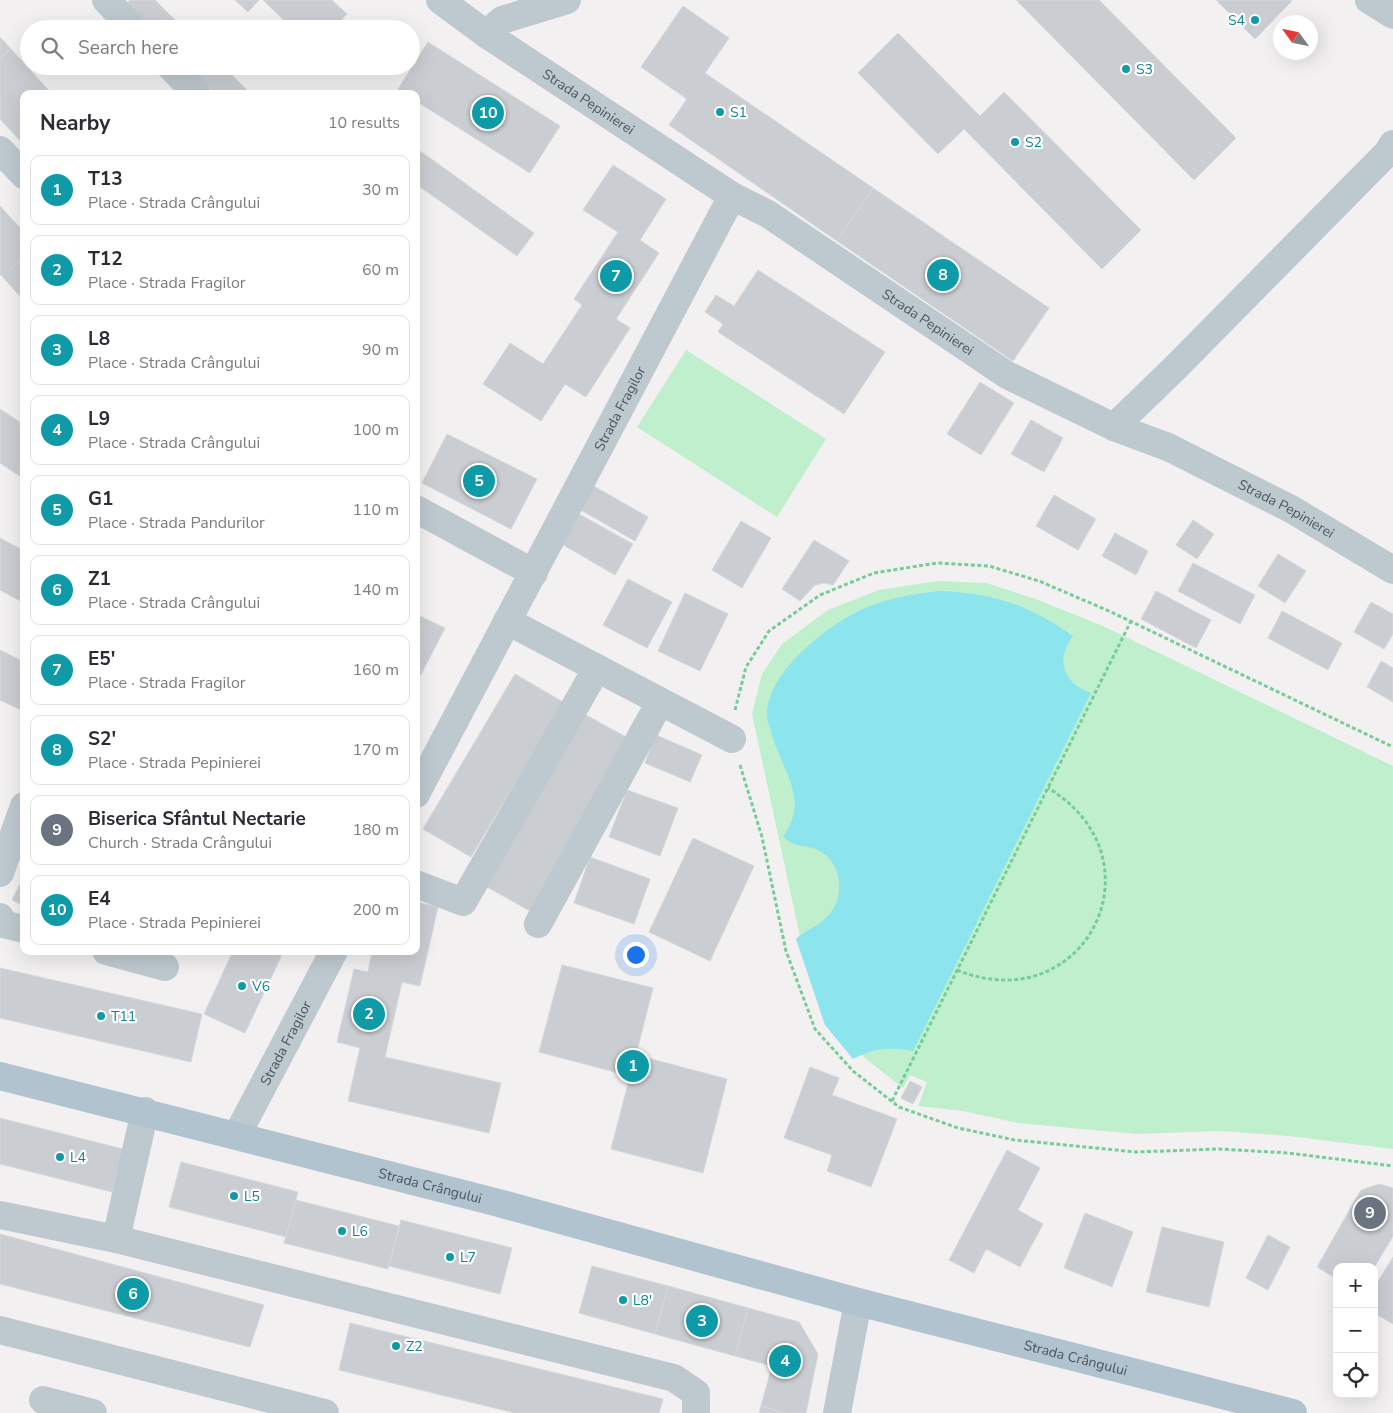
<!DOCTYPE html>
<html lang="en">
<head>
<meta charset="utf-8">
<style>
  :root { --surface:#fff; --page:#f7f7f7; --text:#2b2b33; --muted:#7c7c81; --line:#e1e1e2; --accent:#2563eb }
  body { margin:0; font-family:"Nunito Sans",sans-serif; background:var(--page); color:var(--text) }
  .controls { position:absolute; right:15px; bottom:15px; display:grid; overflow:hidden; border-radius:10px; box-shadow:0 5px 20px #0002 }
  .controls button { width:45px; height:45px; display:grid; place-items:center; padding:0; border:0; border-bottom:1px solid var(--line); background:var(--surface); color:var(--text); font:25px sans-serif }
  .compass { position:absolute; left:1273px; top:15px; width:45px; height:45px; border-radius:50%; background:var(--surface); box-shadow:0 5px 20px #0002; rotate:303deg }
  .you { position:absolute; left:635px; top:954px; width:18px; height:18px; margin:-12px; border:4px solid #fff; border-radius:50%; background:#1a73e8; box-shadow:0 0 0 8px #1a73e833 }
  .badge { display:grid; place-items:center; width:32px; height:32px; border-radius:50%; background:var(--accent); color:#fff; font-size:16px; font-weight:700 }
  .pin { position:absolute; translate:-50% -50%; border:2px solid #fff; box-shadow:0 1px 5px #0006 }
  .list { margin:0; padding:0; list-style:none }
  h2 { display:flex; justify-content:space-between; align-items:center; height:65px; margin:0; padding:0 20px; font-size:21px }
  h2 small { font-size:16px; font-weight:400; color:var(--muted) }
  .list li { display:grid; grid-template-columns:32px 1fr auto; gap:15px; align-items:center; box-sizing:border-box; height:70px; margin:0 10px 10px; padding:0 10px; border:1px solid var(--line); border-radius:10px }
  .list b { display:block; font-size:19px; white-space:nowrap }
  .list p { margin:0; font-size:16px; white-space:nowrap; color:var(--muted) }
  .list em { font-size:16px; font-style:normal; color:var(--muted) }
  .icon { flex:none; width:28px; height:28px; fill:none; stroke:currentColor; stroke-width:2; stroke-linecap:round; stroke-linejoin:round }
  .map { position:relative; flex:none; width:1393px; height:1413px; overflow:hidden }
  .search { position:absolute; background:var(--surface); box-shadow:0 5px 20px #0002; left:20px; top:20px; width:400px; height:55px; display:flex; align-items:center; gap:12px; box-sizing:border-box; padding:0 18px; border-radius:28px; color:var(--muted); font-size:19px }
  .panel { position:absolute; background:var(--surface); box-shadow:0 5px 20px #0002; left:20px; top:90px; width:400px; height:865px; border-radius:10px }
  .map>svg:first-child { display:block }
</style>
</head>
<body>
<div class="map">
<svg width="1393" height="1413" viewBox="0 0 1393 1413">
  <rect width="100%" height="100%" fill="#f2f0f0"/>
  <path fill="#bfefcc" d="M 686,350 L 826,439 L 777,517 L 637,427 Z
    M 937,581 L 986,583 L 1033,598 L 1103,626 L 1393,766 L 1393,1149 L 1289,1136 L 1220,1131 L 1136,1134 L 1018,1123 L 963,1111 L 918,1106 L 927,1082 L 910,1075 L 903,1088 L 865,1058 L 830,1020 L 802,946 L 752,714 L 762,674 L 782,644 L 828,610 L 879,590 Z"/>
  <path fill="#8ce4ec" d="M 939,591 C 993,593 1029,605 1073,636 C 1055,659 1063,684 1091,693 L 913,1051 C 891,1046 874,1048 853,1059 L 825,1025 L 796,939 C 806,930 818,926 827,917 C 847,898 842,858 815,849 C 799,843 800,850 783,837 C 810,799 783,773 772,735 C 771,729 767,722 767,716 C 766,672 829,624 865,608 C 889,598 913,594 939,591 Z"/>
  <path fill="#caced2" stroke="#d4d7db" d="M 130,0 L 155,0 L 184,29 L 149,29 L 125,5 Z
    M 235,0 L 259,0 L 248,12 Z
    M 263,0 L 332,0 L 347,14 L 333,29 L 293,29 Z
    M 1016,0 L 1099,0 L 1236,138 L 1194,180 Z
    M 1216,0 L 1290,0 L 1292,1 L 1255,39 Z
    M 683,6 L 729,38 L 705,73 L 873,188 L 837,241 L 669,125 L 687,99 L 641,67 Z
    M 898,33 L 980,116 L 1004,92 L 1141,230 L 1102,269 L 964,129 L 938,154 L 858,73 Z
    M 0,37 L 11,49 L 0,58 Z
    M 428,42 L 560,126 L 530,173 L 416,101 L 416,94 L 406,94 L 398,89 Z
    M 11,49 L 52,94 L 24,94 L 24,145 L 0,119 L 0,58 Z
    M 187,66 L 223,66 L 251,94 L 216,94 Z
    M 416,148 L 534,233 L 517,256 L 416,184 Z
    M 613,165 L 666,199 L 640,240 L 659,253 L 616,319 L 630,328 L 586,397 L 565,384 L 541,421 L 483,384 L 510,343 L 543,364 L 582,305 L 574,299 L 618,232 L 583,210 Z
    M 873,188 L 1049,308 L 1013,361 L 837,241 Z
    M 0,206 L 24,232 L 24,257 L 2,276 L 0,274 Z
    M 24,257 L 24,301 L 2,276 Z
    M 758,270 L 885,352 L 844,414 L 718,332 L 723,324 L 705,312 L 716,295 L 734,306 Z
    M 980,382 L 1014,403 L 981,455 L 947,434 Z
    M 0,409 L 24,425 L 24,479 L 0,463 Z
    M 1031,420 L 1063,438 L 1044,472 L 1011,454 Z
    M 447,434 L 537,479 L 511,529 L 422,483 Z
    M 592,485 L 648,517 L 635,541 L 579,509 Z
    M 1054,495 L 1096,519 L 1078,550 L 1036,526 Z
    M 577,513 L 633,544 L 615,575 L 560,543 Z
    M 1193,520 L 1214,534 L 1197,559 L 1176,545 Z
    M 741,521 L 771,538 L 742,588 L 712,570 Z
    M 1115,533 L 1148,551 L 1136,575 L 1102,556 Z
    M 0,538 L 24,551 L 24,603 L 0,590 Z
    M 814,540 L 849,561 L 833,585 L 824,583 L 815,585 L 800,601 L 782,589 Z
    M 1278,554 L 1306,571 L 1285,603 L 1258,586 Z
    M 1193,563 L 1255,595 L 1240,624 L 1178,591 Z
    M 628,579 L 672,602 L 647,648 L 603,625 Z
    M 1156,591 L 1211,620 L 1196,648 L 1141,619 Z
    M 685,593 L 728,614 L 700,671 L 658,651 Z
    M 1371,602 L 1393,614 L 1393,634 L 1384,649 L 1354,632 Z
    M 1282,611 L 1342,643 L 1328,670 L 1268,638 Z
    M 416,614 L 445,628 L 416,684 Z
    M 0,650 L 24,662 L 23,711 L 0,700 Z
    M 1381,661 L 1393,668 L 1393,702 L 1367,687 Z
    M 515,674 L 563,702 L 471,857 L 423,829 Z
    M 584,714 L 628,738 L 530,911 L 487,887 Z
    M 656,735 L 702,755 L 690,782 L 645,763 Z
    M 627,790 L 678,808 L 660,856 L 609,837 Z
    M 693,838 L 754,866 L 710,961 L 649,932 Z
    M 590,857 L 650,879 L 634,924 L 574,903 Z
    M 24,876 L 24,906 L 12,900 Z
    M 416,902 L 438,907 L 420,986 L 402,982 L 385,1057 L 501,1083 L 489,1133 L 348,1101 L 360,1048 L 337,1042 L 354,969 L 368,972 L 372,951 L 416,951 Z
    M 233,951 L 264,951 L 280,959 L 245,1033 L 204,1014 Z
    M 264,951 L 283,951 L 280,959 Z
    M 562,965 L 653,988 L 636,1055 L 727,1079 L 703,1173 L 611,1149 L 630,1076 L 539,1052 Z
    M 0,968 L 202,1014 L 191,1062 L 0,1018 Z
    M 810,1067 L 839,1078 L 832,1095 L 897,1119 L 871,1187 L 827,1171 L 832,1155 L 784,1138 Z
    M 910,1081 L 922,1087 L 913,1104 L 901,1098 Z
    M 0,1118 L 123,1149 L 112,1192 L 0,1164 Z
    M 1007,1150 L 1040,1168 L 1018,1210 L 1043,1224 L 1020,1267 L 986,1249 L 974,1273 L 949,1260 Z
    M 181,1162 L 298,1192 L 286,1237 L 169,1207 Z
    M 1379,1184 L 1393,1188 L 1393,1236 L 1374,1268 L 1337,1267 L 1337,1279 L 1317,1267 L 1361,1190 Z
    M 296,1200 L 399,1226 L 388,1269 L 284,1243 Z
    M 1085,1213 L 1133,1232 L 1112,1287 L 1064,1268 Z
    M 401,1220 L 512,1248 L 500,1294 L 389,1266 Z
    M 1162,1227 L 1224,1242 L 1209,1307 L 1146,1292 Z
    M 0,1234 L 264,1305 L 250,1347 L 0,1284 Z
    M 1268,1235 L 1290,1247 L 1268,1290 L 1246,1278 Z
    M 1393,1257 L 1393,1324 L 1374,1313 L 1374,1288 Z
    M 592,1266 L 668,1286 L 655,1334 L 579,1313 Z
    M 668,1286 L 748,1308 L 735,1356 L 655,1334 Z
    M 748,1308 L 799,1322 L 818,1354 L 806,1413 L 786,1413 L 761,1406 L 772,1366 L 735,1356 Z
    M 350,1323 L 663,1399 L 659,1413 L 515,1413 L 339,1370 Z
    M 761,1406 L 786,1413 L 759,1413 Z"/>
  <g fill="none" stroke-linecap="round" stroke-linejoin="round">
    <path stroke="#77cd98" stroke-width="3" stroke-dasharray="4 2.5" stroke-linecap="butt" d="M 735,710 L 746,667 L 769,631 L 820,595 L 874,573 L 937,563 L 989,566 L 1039,581 L 1109,611 L 1393,747
      M 740,765 L 762,837 L 786,951 L 815,1029 L 853,1071 L 899,1107 L 958,1128 L 1015,1140 L 1136,1152 L 1219,1149 L 1288,1153 L 1393,1166
      M 957,970 C 1085,1022 1166,859 1048,788
      M 892,1101 L 1131,621"/>
    <g stroke="#bec9cf" stroke-width="28">
      <path d="M 106,0 L 134,29"/>
      <path id="s1" d="M 440,0 L 486,34 L 732,196 L 768,214 L 1007,375 L 1114,427 L 1168,447 L 1291,509 L 1393,570"/>
      <path d="M 1369,0 L 1393,15"/>
      <path d="M 486,34 L 502,20 L 567,0"/>
      <path d="M 170,66 L 197,94"/>
      <path d="M 0,150 L 24,175"/>
      <path d="M 1114,427 L 1176,367 L 1388,152 L 1393,144"/>
      <path d="M 416,509 L 534,573"/>
      <path d="M 507,621 L 732,739"/>
      <path id="s2" d="M 416,794 L 732,196"/>
      <path d="M 0,873 L 24,806"/>
      <path d="M 416,884 L 463,902 L 597,668"/>
      <path d="M 0,917 L 3,924 L 24,929"/>
      <path d="M 538,924 L 660,702"/>
      <path d="M 106,951 L 165,967"/>
      <path id="s3" d="M 237,1135 L 334,951"/>
      <path d="M 0,1215 L 116,1239 L 674,1378 L 696,1393 L 696,1413"/>
      <path d="M 116,1239 L 145,1111"/>
      <path d="M 0,1330 L 325,1413"/>
      <path d="M 43,1400 L 93,1413"/>
      <path d="M 837,1413 L 858,1302"/>
    </g>
    <path stroke="#b0c3ce" stroke-width="28" id="s4" d="M 0,1076 L 495,1202 L 858,1302 L 1293,1413"/>
  </g>
  <g fill="#0f9aa8" stroke="#fff" stroke-width="2">
    <circle cx="1255" cy="20" r="5"/>
    <circle cx="1126" cy="69" r="5"/>
    <circle cx="720" cy="112" r="5"/>
    <circle cx="1015" cy="142" r="5"/>
    <circle cx="242" cy="986" r="5"/>
    <circle cx="101" cy="1016" r="5"/>
    <circle cx="60" cy="1157" r="5"/>
    <circle cx="234" cy="1196" r="5"/>
    <circle cx="342" cy="1231" r="5"/>
    <circle cx="450" cy="1257" r="5"/>
    <circle cx="623" cy="1300" r="5"/>
    <circle cx="396" cy="1346" r="5"/>
  </g>
  <g text-anchor="middle" dominant-baseline="central" stroke-width="4.5" stroke-linejoin="round" paint-order="stroke">
    <g font-size="14" fill="#0d838f" stroke="#fff" text-anchor="start">
      <text x="1245" y="20" text-anchor="end">S4</text>
      <text x="1136" y="69">S3</text>
      <text x="730" y="112">S1</text>
      <text x="1025" y="142">S2</text>
      <text x="252" y="986">V6</text>
      <text x="111" y="1016">T11</text>
      <text x="70" y="1157">L4</text>
      <text x="244" y="1196">L5</text>
      <text x="352" y="1231">L6</text>
      <text x="460" y="1257">L7</text>
      <text x="633" y="1300">L8'</text>
      <text x="406" y="1346">Z2</text>
    </g>
    <g font-size="14" fill="#48565d" stroke="#fff">
      <text stroke="none"><textPath href="#s1" startOffset="180">Strada Pepinierei</textPath></text>
      <text stroke="none"><textPath href="#s1" startOffset="585">Strada Pepinierei</textPath></text>
      <text stroke="none"><textPath href="#s2" startOffset="436">Strada Fragilor</textPath></text>
      <text stroke="none"><textPath href="#s1" startOffset="990">Strada Pepinierei</textPath></text>
      <text stroke="none"><textPath href="#s3" startOffset="104">Strada Fragilor</textPath></text>
      <text stroke="none"><textPath href="#s4" startOffset="444">Strada Crângului</textPath></text>
      <text stroke="none"><textPath href="#s4" startOffset="1112">Strada Crângului</textPath></text>
    </g>
  </g>
</svg>
<div class="controls">
<button>+</button>
<button>−</button>
<button><svg class="icon" aria-label="locate" viewBox="0 0 24 24"><circle cx="12" cy="12" r="6"/><path d="M12 2v4M12 18v4M2 12h4M18 12h4"/></svg></button>
</div>
<svg class="compass" viewBox="-18 -18 36 36"><path d="M0-13l5 13h-10z" fill="#e53935"/><path d="M0 13l5-13h-10z" fill="#7c7c81"/></svg>
<div class="you"></div>
<div class="pin badge" style="left:633px;top:1066px;background:#0f9aa8">1</div>
<div class="pin badge" style="left:369px;top:1014px;background:#0f9aa8">2</div>
<div class="pin badge" style="left:702px;top:1321px;background:#0f9aa8">3</div>
<div class="pin badge" style="left:785px;top:1361px;background:#0f9aa8">4</div>
<div class="pin badge" style="left:479px;top:481px;background:#0f9aa8">5</div>
<div class="pin badge" style="left:133px;top:1294px;background:#0f9aa8">6</div>
<div class="pin badge" style="left:616px;top:276px;background:#0f9aa8">7</div>
<div class="pin badge" style="left:943px;top:275px;background:#0f9aa8">8</div>
<div class="pin badge" style="left:1370px;top:1213px;background:#6b7280">9</div>
<div class="pin badge" style="left:488px;top:113px;background:#0f9aa8">10</div>
<div class="search"><svg class="icon" aria-label="search" viewBox="0 0 24 24"><circle cx="10" cy="10" r="6"/><path d="M15 15l6 6"/></svg>Search here</div>
<section class="panel">
<h2>Nearby<small>10 results</small></h2>
<ul class="list">
<li><span class="badge" style="background:#0f9aa8">1</span><div><b>T13</b><p>Place · Strada Crângului</p></div><em>30 m</em></li>
<li><span class="badge" style="background:#0f9aa8">2</span><div><b>T12</b><p>Place · Strada Fragilor</p></div><em>60 m</em></li>
<li><span class="badge" style="background:#0f9aa8">3</span><div><b>L8</b><p>Place · Strada Crângului</p></div><em>90 m</em></li>
<li><span class="badge" style="background:#0f9aa8">4</span><div><b>L9</b><p>Place · Strada Crângului</p></div><em>100 m</em></li>
<li><span class="badge" style="background:#0f9aa8">5</span><div><b>G1</b><p>Place · Strada Pandurilor</p></div><em>110 m</em></li>
<li><span class="badge" style="background:#0f9aa8">6</span><div><b>Z1</b><p>Place · Strada Crângului</p></div><em>140 m</em></li>
<li><span class="badge" style="background:#0f9aa8">7</span><div><b>E5'</b><p>Place · Strada Fragilor</p></div><em>160 m</em></li>
<li><span class="badge" style="background:#0f9aa8">8</span><div><b>S2'</b><p>Place · Strada Pepinierei</p></div><em>170 m</em></li>
<li><span class="badge" style="background:#6b7280">9</span><div><b>Biserica Sfântul Nectarie</b><p>Church · Strada Crângului</p></div><em>180 m</em></li>
<li><span class="badge" style="background:#0f9aa8">10</span><div><b>E4</b><p>Place · Strada Pepinierei</p></div><em>200 m</em></li>
</ul>
</section>
</div>
</body>
</html>
